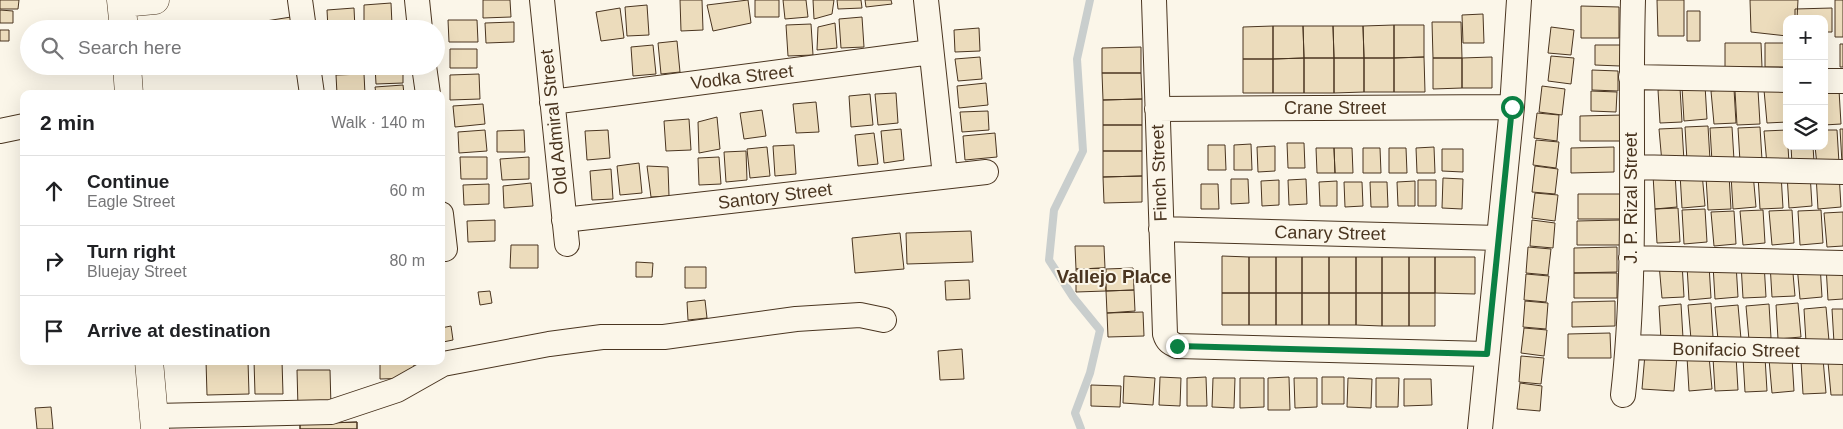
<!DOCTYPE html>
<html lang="en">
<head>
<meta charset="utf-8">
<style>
  :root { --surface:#fff; --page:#f6f6f6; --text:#202124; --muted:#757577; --line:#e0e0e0 }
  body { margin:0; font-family:Helvetica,sans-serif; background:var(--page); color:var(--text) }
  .controls { position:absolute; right:15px; top:15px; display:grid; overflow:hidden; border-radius:10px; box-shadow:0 5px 20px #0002 }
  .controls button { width:45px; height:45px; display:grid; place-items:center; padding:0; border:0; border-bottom:1px solid var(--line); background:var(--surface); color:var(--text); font:25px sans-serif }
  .stop { position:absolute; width:15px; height:15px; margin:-11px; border:4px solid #0b8043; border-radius:50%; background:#fff }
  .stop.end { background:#0b8043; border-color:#fff; box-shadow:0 1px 5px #0008 }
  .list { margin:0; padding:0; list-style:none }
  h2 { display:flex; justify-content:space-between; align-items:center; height:65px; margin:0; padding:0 20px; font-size:21px }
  h2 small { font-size:16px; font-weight:400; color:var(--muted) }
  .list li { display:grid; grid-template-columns:32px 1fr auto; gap:15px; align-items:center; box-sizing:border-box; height:70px; padding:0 20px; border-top:1px solid var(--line) }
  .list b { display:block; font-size:19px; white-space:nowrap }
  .list p { margin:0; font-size:16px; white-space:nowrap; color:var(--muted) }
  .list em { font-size:16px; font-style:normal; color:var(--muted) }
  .icon { flex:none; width:28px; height:28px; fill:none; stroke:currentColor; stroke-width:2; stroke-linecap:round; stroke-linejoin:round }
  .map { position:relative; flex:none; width:1843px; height:429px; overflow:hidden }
  .search { position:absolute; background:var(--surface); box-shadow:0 5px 20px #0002; left:20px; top:20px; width:425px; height:55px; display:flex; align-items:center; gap:12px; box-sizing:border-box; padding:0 18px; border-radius:28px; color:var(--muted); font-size:19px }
  .panel { position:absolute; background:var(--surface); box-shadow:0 5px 20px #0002; left:20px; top:90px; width:425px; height:275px; border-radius:10px }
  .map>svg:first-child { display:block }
</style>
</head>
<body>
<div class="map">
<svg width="1843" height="429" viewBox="0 0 1843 429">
  <rect width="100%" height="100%" fill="#fbf6e9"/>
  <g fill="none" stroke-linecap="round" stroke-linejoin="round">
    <path stroke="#c9cecd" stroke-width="8" d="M 1081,429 L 1075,413 L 1090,373 L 1100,330 L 1073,297 L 1049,260 L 1054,210 L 1083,151 L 1077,59 L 1090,0"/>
  </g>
  <path fill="#ecdcbc" stroke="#4a3520" d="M 0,0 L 19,0 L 18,9 L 0,9 Z
    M 483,0 L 510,0 L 511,17 L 483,18 Z
    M 680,0 L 702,0 L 703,30 L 681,31 Z
    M 748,0 L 751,23 L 713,31 L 707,5 Z
    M 755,0 L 779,0 L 779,17 L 755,17 Z
    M 783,0 L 806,0 L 808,17 L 785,19 Z
    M 813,0 L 834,0 L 832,14 L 814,19 Z
    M 837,0 L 861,0 L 862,8 L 838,9 Z
    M 865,0 L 891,0 L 892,4 L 866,7 Z
    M 1657,0 L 1684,0 L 1684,36 L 1658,36 Z
    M 1750,0 L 1798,0 L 1797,19 L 1787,19 L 1787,36 L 1751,32 Z
    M 1835,0 L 1843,0 L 1843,37 L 1835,37 Z
    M 391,3 L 392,25 L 364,26 L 364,5 Z
    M 647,5 L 649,35 L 627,36 L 625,7 Z
    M 1581,6 L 1619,7 L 1619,38 L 1581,38 Z
    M 354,8 L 355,29 L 328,29 L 327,10 Z
    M 620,8 L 624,38 L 601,41 L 596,12 Z
    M 1832,8 L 1832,32 L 1824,32 L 1824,19 L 1795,19 L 1795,9 Z
    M 0,10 L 13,11 L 13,23 L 0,23 Z
    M 1687,11 L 1700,11 L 1700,41 L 1687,41 Z
    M 1483,14 L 1484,43 L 1463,43 L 1462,15 Z
    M 291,17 L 292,29 L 229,29 L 228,27 Z
    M 862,17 L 864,47 L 841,48 L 839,19 Z
    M 448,20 L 477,20 L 478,42 L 449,42 Z
    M 514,22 L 514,42 L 486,43 L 485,23 Z
    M 1432,22 L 1461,22 L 1462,58 L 1433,58 Z
    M 835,23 L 837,48 L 817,50 L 818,27 Z
    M 811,24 L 813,55 L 788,56 L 786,25 Z
    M 1394,25 L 1424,25 L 1424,57 L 1394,58 Z
    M 1394,25 L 1394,58 L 1364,58 L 1363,26 Z
    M 1273,26 L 1273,59 L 1243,59 L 1243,27 Z
    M 1273,26 L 1303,26 L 1304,58 L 1273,59 Z
    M 1303,26 L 1333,26 L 1334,58 L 1304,58 Z
    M 1333,26 L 1363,26 L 1364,58 L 1334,58 Z
    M 1551,27 L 1574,30 L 1571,55 L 1548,53 Z
    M 979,28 L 980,51 L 955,52 L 954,30 Z
    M 0,30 L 9,30 L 9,41 L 0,41 Z
    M 677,41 L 680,72 L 661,74 L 658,43 Z
    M 1725,43 L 1761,43 L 1762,67 L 1725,67 Z
    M 1765,43 L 1787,43 L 1787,67 L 1765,67 Z
    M 1840,44 L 1843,44 L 1843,67 L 1840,67 Z
    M 653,45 L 656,74 L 633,76 L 631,47 Z
    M 1595,45 L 1621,45 L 1620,66 L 1595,65 Z
    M 1141,47 L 1141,73 L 1102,73 L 1102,48 Z
    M 450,49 L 477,49 L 477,68 L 450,68 Z
    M 1551,56 L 1574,58 L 1571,84 L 1548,81 Z
    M 980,57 L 982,79 L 958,81 L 955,59 Z
    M 1424,57 L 1425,92 L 1394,92 L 1394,58 Z
    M 1492,57 L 1492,88 L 1462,88 L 1462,58 Z
    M 1304,58 L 1304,93 L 1273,93 L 1273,59 Z
    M 1304,58 L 1334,58 L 1334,93 L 1304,93 Z
    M 1334,58 L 1364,58 L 1364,92 L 1334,93 Z
    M 1364,58 L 1394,58 L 1394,92 L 1364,92 Z
    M 1433,58 L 1462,58 L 1462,88 L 1433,89 Z
    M 1243,59 L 1273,59 L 1273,93 L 1243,93 Z
    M 375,66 L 403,66 L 403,83 L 376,84 Z
    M 1592,70 L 1618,71 L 1618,91 L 1592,90 Z
    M 1102,73 L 1141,73 L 1142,99 L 1103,100 Z
    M 364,74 L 365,94 L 337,94 L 336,75 Z
    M 479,74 L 480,99 L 450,100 L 450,75 Z
    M 986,83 L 988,105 L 959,108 L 957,86 Z
    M 403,85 L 404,94 L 376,94 L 375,87 Z
    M 1705,85 L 1707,119 L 1684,121 L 1682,87 Z
    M 1542,86 L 1565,89 L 1562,115 L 1539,112 Z
    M 1680,88 L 1682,122 L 1660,123 L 1658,90 Z
    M 1787,88 L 1787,122 L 1767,123 L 1764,90 Z
    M 1734,89 L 1736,123 L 1714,124 L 1711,91 Z
    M 1758,90 L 1760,124 L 1737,125 L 1735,91 Z
    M 1839,90 L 1841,124 L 1824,125 L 1824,91 Z
    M 1591,91 L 1617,92 L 1616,112 L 1591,111 Z
    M 896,93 L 898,123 L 878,125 L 875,94 Z
    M 870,94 L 873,125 L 851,127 L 849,96 Z
    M 1142,99 L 1142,125 L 1103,125 L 1103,100 Z
    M 816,102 L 819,132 L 796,133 L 793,104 Z
    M 483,104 L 485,124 L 455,127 L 453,106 Z
    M 762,110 L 766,136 L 744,139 L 740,113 Z
    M 988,111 L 989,130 L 962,132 L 960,112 Z
    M 1537,113 L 1559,115 L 1557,141 L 1534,138 Z
    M 1623,115 L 1623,141 L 1580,141 L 1580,116 Z
    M 717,117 L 720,149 L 699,153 L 698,122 Z
    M 689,119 L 691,150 L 666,151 L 664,121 Z
    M 1103,125 L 1142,125 L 1142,151 L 1103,151 Z
    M 1708,126 L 1710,160 L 1687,161 L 1685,127 Z
    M 1732,127 L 1734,160 L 1712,162 L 1710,128 Z
    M 1760,127 L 1762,160 L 1740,162 L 1738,128 Z
    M 1682,128 L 1684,161 L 1662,163 L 1659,129 Z
    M 901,129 L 904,160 L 884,163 L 881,131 Z
    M 1840,129 L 1843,129 L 1843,163 L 1842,163 Z
    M 485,130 L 487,151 L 459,153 L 458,132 Z
    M 524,130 L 525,152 L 497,152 L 497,131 Z
    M 608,130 L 610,158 L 587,160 L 585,131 Z
    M 1787,130 L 1789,163 L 1767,165 L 1764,131 Z
    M 1824,130 L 1837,130 L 1839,163 L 1817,165 L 1815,146 L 1824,146 Z
    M 874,133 L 878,164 L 858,166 L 855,135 Z
    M 995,133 L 997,157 L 965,160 L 963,136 Z
    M 1536,140 L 1559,142 L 1556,168 L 1533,165 Z
    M 1287,143 L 1304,143 L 1305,168 L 1288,168 Z
    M 1251,144 L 1252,170 L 1234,170 L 1234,145 Z
    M 794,145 L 796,174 L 775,176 L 773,146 Z
    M 1208,145 L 1225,145 L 1226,170 L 1208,170 Z
    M 1275,146 L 1275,171 L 1258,172 L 1257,147 Z
    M 1791,146 L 1813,146 L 1814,162 L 1792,164 Z
    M 767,147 L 770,176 L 750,178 L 747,149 Z
    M 1434,147 L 1435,173 L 1417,173 L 1416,148 Z
    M 1614,147 L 1614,172 L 1571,173 L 1571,148 Z
    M 1316,148 L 1334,148 L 1335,173 L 1317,173 Z
    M 1334,148 L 1352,148 L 1353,173 L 1335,173 Z
    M 1363,148 L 1380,148 L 1381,173 L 1363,173 Z
    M 1389,148 L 1406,148 L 1407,173 L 1389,173 Z
    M 1442,149 L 1463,149 L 1463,172 L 1442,171 Z
    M 746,151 L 747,180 L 726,182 L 724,152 Z
    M 1103,151 L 1142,151 L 1142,176 L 1103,177 Z
    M 460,157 L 487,157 L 487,179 L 461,179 Z
    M 529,157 L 529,179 L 502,180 L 500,159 Z
    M 719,157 L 721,184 L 699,185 L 698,158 Z
    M 639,163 L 642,193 L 620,195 L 617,166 Z
    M 647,166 L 668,167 L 669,196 L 651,197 Z
    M 1535,166 L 1558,169 L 1555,194 L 1532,192 Z
    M 611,169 L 613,199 L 592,200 L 590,171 Z
    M 1675,173 L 1677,207 L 1655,209 L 1653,175 Z
    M 1702,173 L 1705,206 L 1682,208 L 1680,174 Z
    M 1753,173 L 1756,207 L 1733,209 L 1731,175 Z
    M 1810,173 L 1812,206 L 1789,208 L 1787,174 Z
    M 1839,173 L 1841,207 L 1818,209 L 1816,175 Z
    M 1781,174 L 1783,208 L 1760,209 L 1758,176 Z
    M 1729,175 L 1731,209 L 1708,210 L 1706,177 Z
    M 1142,176 L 1142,202 L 1104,203 L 1103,177 Z
    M 1443,178 L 1463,179 L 1462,209 L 1442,208 Z
    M 1231,179 L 1248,179 L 1249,203 L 1231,204 Z
    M 1306,179 L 1307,204 L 1289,205 L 1288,180 Z
    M 1279,180 L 1279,205 L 1262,206 L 1261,181 Z
    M 1418,180 L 1436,180 L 1436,206 L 1418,206 Z
    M 1337,181 L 1337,206 L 1320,206 L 1319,182 Z
    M 1415,181 L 1415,206 L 1398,206 L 1397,182 Z
    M 1344,182 L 1362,182 L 1363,206 L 1345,207 Z
    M 1370,182 L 1387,182 L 1388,207 L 1371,207 Z
    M 531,183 L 533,206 L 504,208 L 503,186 Z
    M 489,184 L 489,204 L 464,205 L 463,185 Z
    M 1201,184 L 1218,184 L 1219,209 L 1201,209 Z
    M 1535,193 L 1558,195 L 1555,221 L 1532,218 Z
    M 1578,194 L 1620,194 L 1621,219 L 1578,219 Z
    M 1678,208 L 1680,242 L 1657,243 L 1655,209 Z
    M 1705,209 L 1707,242 L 1684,244 L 1682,210 Z
    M 1763,210 L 1765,243 L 1743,245 L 1740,211 Z
    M 1792,210 L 1794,243 L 1772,245 L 1769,211 Z
    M 1821,210 L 1823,243 L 1800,245 L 1798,211 Z
    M 1734,211 L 1736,244 L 1714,246 L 1711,212 Z
    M 1843,212 L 1843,246 L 1827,247 L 1824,213 Z
    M 495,220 L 495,241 L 468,242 L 467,221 Z
    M 1532,220 L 1555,223 L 1553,248 L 1530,246 Z
    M 1620,220 L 1620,245 L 1577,245 L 1577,221 Z
    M 971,231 L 973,262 L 907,264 L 906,233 Z
    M 900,233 L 904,269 L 855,273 L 852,238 Z
    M 511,245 L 538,245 L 538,268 L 510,268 Z
    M 1075,246 L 1104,246 L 1105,268 L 1076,269 Z
    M 1528,247 L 1551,249 L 1548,275 L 1526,273 Z
    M 1617,247 L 1617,272 L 1574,273 L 1574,248 Z
    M 1222,256 L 1249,257 L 1249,293 L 1222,293 Z
    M 1249,257 L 1276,257 L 1276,293 L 1249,293 Z
    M 1276,257 L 1302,257 L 1302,293 L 1276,293 Z
    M 1302,257 L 1329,257 L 1329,293 L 1302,293 Z
    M 1329,257 L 1356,257 L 1356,293 L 1329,293 Z
    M 1356,257 L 1382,257 L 1382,293 L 1356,293 Z
    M 1382,257 L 1409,257 L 1409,293 L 1382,293 Z
    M 1409,257 L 1435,257 L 1435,293 L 1409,293 Z
    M 1435,257 L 1475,257 L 1475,294 L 1435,293 Z
    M 636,262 L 653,263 L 652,277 L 636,277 Z
    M 1792,262 L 1795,296 L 1772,297 L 1770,264 Z
    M 1682,263 L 1684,297 L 1662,298 L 1659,264 Z
    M 1764,263 L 1766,297 L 1743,298 L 1741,264 Z
    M 1736,264 L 1738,297 L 1715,299 L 1713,265 Z
    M 1820,264 L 1822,297 L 1800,299 L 1797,265 Z
    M 1709,265 L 1711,298 L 1689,300 L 1687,266 Z
    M 1843,265 L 1843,299 L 1828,300 L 1826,266 Z
    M 685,267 L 706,267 L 706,288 L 685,288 Z
    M 1105,268 L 1106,291 L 1076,292 L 1076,269 Z
    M 1133,268 L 1134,290 L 1106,291 L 1106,269 Z
    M 1574,273 L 1617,273 L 1617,298 L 1574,298 Z
    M 1526,274 L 1549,276 L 1546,302 L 1524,300 Z
    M 969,280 L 970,299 L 946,300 L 945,281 Z
    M 1134,290 L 1135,311 L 1107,313 L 1106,291 Z
    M 490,291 L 492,303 L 480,305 L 478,292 Z
    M 1222,293 L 1249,293 L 1249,325 L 1222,325 Z
    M 1249,293 L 1276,293 L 1276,325 L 1249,325 Z
    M 1276,293 L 1302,293 L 1302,325 L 1276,325 Z
    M 1302,293 L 1329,293 L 1329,325 L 1302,325 Z
    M 1329,293 L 1356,293 L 1356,325 L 1329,325 Z
    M 1356,293 L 1382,293 L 1382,326 L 1356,325 Z
    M 1382,293 L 1409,293 L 1409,326 L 1382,326 Z
    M 1409,293 L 1435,293 L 1435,326 L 1409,326 Z
    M 705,300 L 707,318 L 688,320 L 687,302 Z
    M 1525,301 L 1548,303 L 1546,329 L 1523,327 Z
    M 1615,301 L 1615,326 L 1572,327 L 1572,302 Z
    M 1711,303 L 1713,337 L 1691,339 L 1688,305 Z
    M 1798,303 L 1801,337 L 1778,339 L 1776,305 Z
    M 1681,304 L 1683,338 L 1661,340 L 1659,306 Z
    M 1769,304 L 1771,338 L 1749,340 L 1746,306 Z
    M 1738,305 L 1741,339 L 1718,340 L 1715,307 Z
    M 1826,307 L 1829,341 L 1806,342 L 1804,309 Z
    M 1832,309 L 1843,309 L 1843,342 L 1834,343 Z
    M 1143,312 L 1144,336 L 1108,337 L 1107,313 Z
    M 451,326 L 453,340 L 443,342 L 441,328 Z
    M 1524,328 L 1547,330 L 1544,356 L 1521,353 Z
    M 1610,333 L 1611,358 L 1568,358 L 1568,334 Z
    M 962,349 L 964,379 L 940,380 L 938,351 Z
    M 1645,354 L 1677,356 L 1674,391 L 1642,389 Z
    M 1521,356 L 1544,358 L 1541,384 L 1519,382 Z
    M 1709,356 L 1712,389 L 1689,391 L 1687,357 Z
    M 1736,356 L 1738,390 L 1715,391 L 1713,358 Z
    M 1765,357 L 1767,391 L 1745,392 L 1743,358 Z
    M 1792,358 L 1794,391 L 1772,393 L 1769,359 Z
    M 1823,359 L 1826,393 L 1803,394 L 1801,361 Z
    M 206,361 L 248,361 L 249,394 L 207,395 Z
    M 254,361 L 282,361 L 283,394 L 255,394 Z
    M 294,361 L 328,361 L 328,362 L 294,363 Z
    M 380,361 L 414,361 L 414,378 L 380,379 Z
    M 1843,361 L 1843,395 L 1831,395 L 1828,362 Z
    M 297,370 L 330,370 L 331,407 L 298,408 Z
    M 1124,376 L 1155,378 L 1153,405 L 1123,403 Z
    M 1160,377 L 1181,378 L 1180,406 L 1159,405 Z
    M 1206,377 L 1207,406 L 1187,406 L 1187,378 Z
    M 1289,377 L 1290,410 L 1268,410 L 1268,378 Z
    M 1322,377 L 1344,377 L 1344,404 L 1322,404 Z
    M 1213,378 L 1235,378 L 1234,408 L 1212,407 Z
    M 1240,378 L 1264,378 L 1264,407 L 1240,408 Z
    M 1294,378 L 1317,378 L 1317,407 L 1295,408 Z
    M 1348,378 L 1372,379 L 1371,408 L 1347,407 Z
    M 1376,378 L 1399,378 L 1398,407 L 1376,407 Z
    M 1404,379 L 1431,379 L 1432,405 L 1404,406 Z
    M 1520,383 L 1542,386 L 1540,411 L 1517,409 Z
    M 1091,385 L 1121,386 L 1120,407 L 1091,406 Z
    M 51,407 L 53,429 L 37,429 L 35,408 Z
    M 357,422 L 357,429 L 300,429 L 300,424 Z
    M 357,422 L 357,429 L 300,429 L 300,424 Z"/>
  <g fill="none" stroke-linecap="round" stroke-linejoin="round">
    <g stroke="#4a3520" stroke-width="26">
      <path id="minor" d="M 300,0 L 304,29
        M 417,0 L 420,29
        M 542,0 L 567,244
        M 926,0 L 945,176
        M 1154,0 L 1165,334 C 1167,341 1170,343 1177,346 L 1487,354
        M 308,66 L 312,94
        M 424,66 L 428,94
        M 1631,77 L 1787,80
        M 1824,81 L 1843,81
        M 552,102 L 931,52
        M 1157,109 L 1512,107
        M 0,131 L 24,126
        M 1633,167 L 1843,172
        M 441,214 L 445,249
        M 564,220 L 986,172
        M 1161,229 L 1499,238
        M 1631,258 L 1843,263
        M 1628,347 L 1843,352
        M 1623,395 C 1638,264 1629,132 1633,0
        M 154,416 L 331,412 L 397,390 L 443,364 L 549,344 L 602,337 L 664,337 L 796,319 L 860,315 L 884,320
        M 1480,429 L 1512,107 L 1519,0"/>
    </g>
    <g stroke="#4a3520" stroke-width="29">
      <path id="tertiary" d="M 121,0 L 124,29
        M 122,3 L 155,0
        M 127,66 L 129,94
        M 149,361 L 155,429"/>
    </g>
    <use href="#minor" stroke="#fbf6e9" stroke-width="24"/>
    <use href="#tertiary" stroke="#fbf6e9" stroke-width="28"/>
  </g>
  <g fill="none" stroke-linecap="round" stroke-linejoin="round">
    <path stroke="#0b8043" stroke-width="6" d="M 1177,346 L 1487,354 L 1512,107"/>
  </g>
  <g text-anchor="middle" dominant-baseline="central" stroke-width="4" stroke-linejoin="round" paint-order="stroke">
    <g font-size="18" fill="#4a3520" stroke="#fbf6e9">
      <text transform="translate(742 77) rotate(-7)">Vodka Street</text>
      <text x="1335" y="108">Crane Street</text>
      <text transform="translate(554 122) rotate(-96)">Old Admiral Street</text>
      <text transform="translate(1159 173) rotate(-92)">Finch Street</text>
      <text transform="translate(775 196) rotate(-7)">Santory Street</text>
      <text transform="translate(1631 198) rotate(-90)">J. P. Rizal Street</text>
      <text transform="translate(1330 233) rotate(1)">Canary Street</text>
      <text transform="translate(1736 350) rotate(1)">Bonifacio Street</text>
    </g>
    <g font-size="19" font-weight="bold" fill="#4a3520" stroke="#fbf6e9">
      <text x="1114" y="276">Vallejo Place</text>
    </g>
  </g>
</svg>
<div class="controls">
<button>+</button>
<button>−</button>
<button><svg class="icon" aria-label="layers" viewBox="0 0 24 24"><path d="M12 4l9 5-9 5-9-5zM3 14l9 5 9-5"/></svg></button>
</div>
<div class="stop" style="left:1512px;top:107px"></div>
<div class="stop end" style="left:1177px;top:346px"></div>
<div class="search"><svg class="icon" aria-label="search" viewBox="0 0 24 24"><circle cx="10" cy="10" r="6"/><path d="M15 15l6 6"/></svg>Search here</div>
<section class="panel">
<h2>2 min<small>Walk · 140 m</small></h2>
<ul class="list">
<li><svg class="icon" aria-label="ahead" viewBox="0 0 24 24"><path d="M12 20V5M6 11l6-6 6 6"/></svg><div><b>Continue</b><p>Eagle Street</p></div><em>60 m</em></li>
<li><svg class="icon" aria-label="right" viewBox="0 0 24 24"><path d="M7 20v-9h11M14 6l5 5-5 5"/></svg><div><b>Turn right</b><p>Bluejay Street</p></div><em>80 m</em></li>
<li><svg class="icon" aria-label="arrive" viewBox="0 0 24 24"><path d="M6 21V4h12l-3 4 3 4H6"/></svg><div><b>Arrive at destination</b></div></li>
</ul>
</section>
</div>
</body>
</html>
